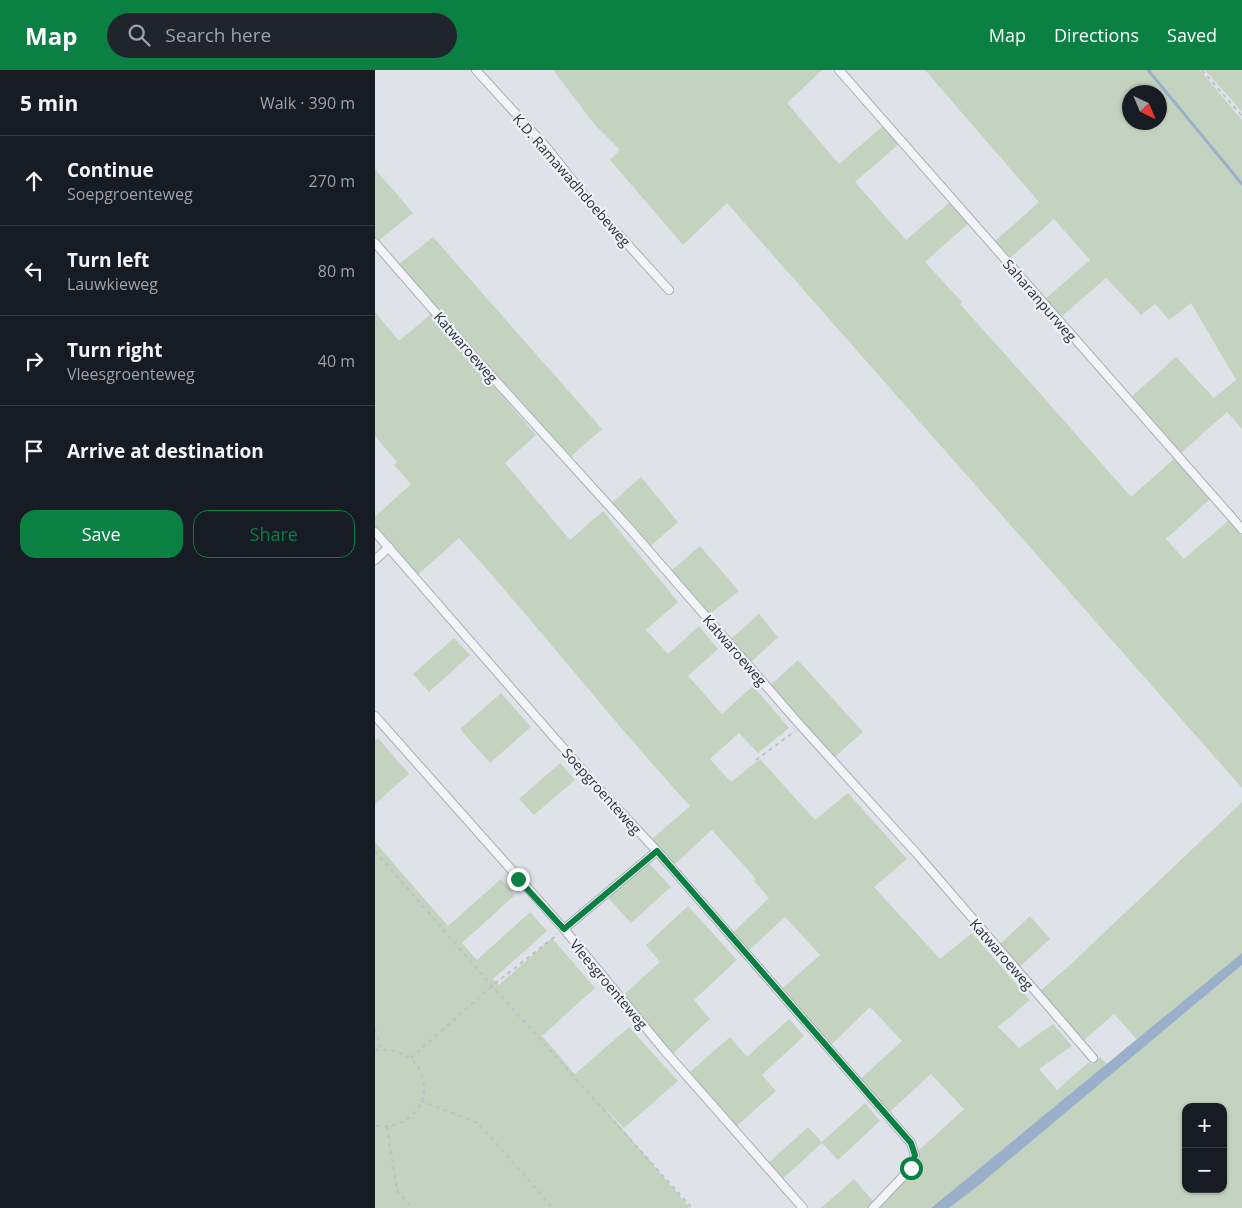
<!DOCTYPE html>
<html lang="en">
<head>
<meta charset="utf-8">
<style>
  :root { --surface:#171b24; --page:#20242c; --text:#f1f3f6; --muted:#9ea1a6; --line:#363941; --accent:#0b8043 }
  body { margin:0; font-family:"Open Sans",sans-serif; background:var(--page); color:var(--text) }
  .controls { position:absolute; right:15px; bottom:15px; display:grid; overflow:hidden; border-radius:10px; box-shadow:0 1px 4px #0004 }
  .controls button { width:45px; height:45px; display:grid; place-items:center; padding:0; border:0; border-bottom:1px solid var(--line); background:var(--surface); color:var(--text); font:25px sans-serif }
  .compass { position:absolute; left:747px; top:15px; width:45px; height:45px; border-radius:50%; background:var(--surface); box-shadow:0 1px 4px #0004; rotate:136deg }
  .stop { position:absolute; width:15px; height:15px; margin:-11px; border:4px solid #0b8043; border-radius:50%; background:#fff }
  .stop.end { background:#0b8043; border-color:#fff; box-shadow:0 1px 5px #0008 }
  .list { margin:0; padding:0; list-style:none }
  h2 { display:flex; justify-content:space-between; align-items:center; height:65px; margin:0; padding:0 20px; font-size:21px }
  h2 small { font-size:16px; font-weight:400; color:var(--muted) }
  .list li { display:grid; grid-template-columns:32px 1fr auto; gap:15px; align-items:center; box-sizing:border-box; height:90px; padding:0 20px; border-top:1px solid var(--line) }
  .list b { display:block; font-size:19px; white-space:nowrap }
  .list p { margin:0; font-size:16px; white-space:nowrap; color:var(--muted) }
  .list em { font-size:16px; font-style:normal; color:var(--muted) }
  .actions { display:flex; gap:10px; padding:15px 20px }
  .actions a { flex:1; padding:11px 0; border:1px solid var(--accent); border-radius:15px; text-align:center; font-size:18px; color:var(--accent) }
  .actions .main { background:var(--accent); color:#fff }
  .icon { flex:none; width:28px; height:28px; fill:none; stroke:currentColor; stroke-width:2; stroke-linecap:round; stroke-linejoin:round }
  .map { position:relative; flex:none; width:867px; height:1138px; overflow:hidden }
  header { display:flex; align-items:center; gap:30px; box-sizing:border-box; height:70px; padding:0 25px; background:var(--accent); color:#fff }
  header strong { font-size:24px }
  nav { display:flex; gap:28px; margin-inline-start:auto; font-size:18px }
  .search { width:350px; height:45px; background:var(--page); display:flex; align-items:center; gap:12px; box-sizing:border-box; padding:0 18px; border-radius:28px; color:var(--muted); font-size:19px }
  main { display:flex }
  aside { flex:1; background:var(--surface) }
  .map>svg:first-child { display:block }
</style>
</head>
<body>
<header>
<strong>Map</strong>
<div class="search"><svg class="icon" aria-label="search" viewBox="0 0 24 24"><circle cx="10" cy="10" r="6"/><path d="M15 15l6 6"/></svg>Search here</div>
<nav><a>Map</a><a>Directions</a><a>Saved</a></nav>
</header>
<main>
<aside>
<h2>5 min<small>Walk · 390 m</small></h2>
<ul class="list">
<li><svg class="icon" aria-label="ahead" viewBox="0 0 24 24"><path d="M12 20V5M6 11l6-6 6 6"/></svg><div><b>Continue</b><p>Soepgroenteweg</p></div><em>270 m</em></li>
<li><svg class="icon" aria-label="left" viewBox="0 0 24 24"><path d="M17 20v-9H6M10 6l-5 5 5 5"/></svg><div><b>Turn left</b><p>Lauwkieweg</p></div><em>80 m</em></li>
<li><svg class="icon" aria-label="right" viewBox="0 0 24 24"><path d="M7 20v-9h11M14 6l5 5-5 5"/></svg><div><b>Turn right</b><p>Vleesgroenteweg</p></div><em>40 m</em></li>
<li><svg class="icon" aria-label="arrive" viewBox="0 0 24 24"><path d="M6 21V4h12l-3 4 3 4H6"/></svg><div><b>Arrive at destination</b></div></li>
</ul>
<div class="actions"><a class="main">Save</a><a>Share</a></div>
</aside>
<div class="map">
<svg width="867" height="1138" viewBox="0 0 867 1138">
  <rect width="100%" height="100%" fill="#dfe3e9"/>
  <path fill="#c4d3c0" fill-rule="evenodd" d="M 178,0 L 447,0 L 412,33 L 464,94 L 508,56 L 524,74 L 480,112 L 531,170 L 575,132 L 594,153 L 550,192 L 587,232 L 585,234 L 655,312 L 756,427 L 800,388 L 835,429 L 791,469 L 809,489 L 854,450 L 867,465 L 867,718 L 352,133 L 308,175 L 235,90 L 245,80 L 220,55 Z
    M 550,0 L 825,0 L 867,50 L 867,359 L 852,342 L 806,383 L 756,327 L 801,287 L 839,328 L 861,310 L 816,233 L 794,250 L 780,234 L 766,245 L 731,208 L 686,247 L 670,229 L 715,190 L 679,149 L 634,189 L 619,172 L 664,132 ZM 754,22 L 784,22 L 784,52 L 754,52 Z
    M 830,0 L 867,0 L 867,42 Z
    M 0,99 L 38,143 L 3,171 L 0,168 Z
    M 58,167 L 227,359 L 193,389 L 23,195 Z
    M 0,242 L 24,271 L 56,244 L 161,365 L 130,393 L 195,470 L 228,441 L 303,532 L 271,560 L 293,584 L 324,556 L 343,579 L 313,606 L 347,644 L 378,616 L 414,658 L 383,683 L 364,663 L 335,689 L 356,712 L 385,689 L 440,750 L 473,723 L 532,789 L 499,817 L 565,889 L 597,863 L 655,930 L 623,957 L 644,978 L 678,954 L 697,976 L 664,999 L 682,1020 L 714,992 L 717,994 L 725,987 L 732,994 L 556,1138 L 503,1138 L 539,1101 L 542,1091 L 541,1083 L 589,1039 L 556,1004 L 510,1046 L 481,1013 L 527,971 L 495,937 L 451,980 L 401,924 L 445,885 L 410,847 L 367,887 L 351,869 L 394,828 L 379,811 L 381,809 L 337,760 L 292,801 L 270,775 L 315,736 C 235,649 163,555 84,468 L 38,509 L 0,466 L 0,447 L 36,414 L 19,395 L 22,392 L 0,366 Z
    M 266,407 L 303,452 L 270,481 L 232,437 Z
    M 325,476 L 364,521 L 329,549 L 291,505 Z
    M 384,544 L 403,567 L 371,597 L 350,574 Z
    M 79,568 L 95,585 L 54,622 L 38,604 Z
    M 423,590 L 488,662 L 454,692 L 390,620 Z
    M 126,623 L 156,657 L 115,693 L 85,659 Z
    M 3,668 L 34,704 L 0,734 L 0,671 Z
    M 185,693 L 200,710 L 159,745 L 144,729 Z
    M 867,732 L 867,883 L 763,971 L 739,944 L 707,972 L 663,923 L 696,894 Z
    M 0,772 L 73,856 L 126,809 L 140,825 L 87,873 L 102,890 L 155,842 L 172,861 L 118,909 L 124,915 L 177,868 L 220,918 L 167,966 L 200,1004 L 254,957 L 303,1011 L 249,1058 L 228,1036 L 315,1138 L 0,1138 Z
    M 272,791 L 296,817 L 256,853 L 229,823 Z
    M 313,836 L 362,890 L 319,930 L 335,949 L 293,988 L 242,931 L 285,892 L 271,875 Z
    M 655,846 L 675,869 L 642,899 L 622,877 Z
    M 867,895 L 867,1138 L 574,1138 L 603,1116 ZM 811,1037 L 848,1037 L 848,1119 L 811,1119 Z
    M 414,949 L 429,966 L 387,1005 L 401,1021 L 357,1060 L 309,1007 L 355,967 L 372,987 Z
    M 490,1033 L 505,1051 L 463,1090 L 447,1073 L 403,1113 L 389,1097 L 433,1057 L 447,1072 Z
    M 479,1109 L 499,1132 L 493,1138 L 446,1138 Z"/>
  <path fill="#9aafc9" d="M 867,883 L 867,895 L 603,1116 L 574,1138 L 556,1138 Z"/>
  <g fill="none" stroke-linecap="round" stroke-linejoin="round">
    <path stroke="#9aafc9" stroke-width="3" d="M 773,0 L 867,114"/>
    <g stroke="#a8adb6" stroke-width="10">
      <path id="street" d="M 101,0 L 172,78 L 218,136 L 294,220
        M 464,0 L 867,459
        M 0,173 L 101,289 L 255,459 L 426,656 L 542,784 L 718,988
        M 0,462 L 224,719 L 282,781 L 536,1073 L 540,1085 L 536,1098 L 498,1138
        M 0,490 L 14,477
        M 0,646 L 189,859 L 289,980 L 428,1138
        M 189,859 L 282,781"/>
    </g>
    <path stroke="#bdc1c7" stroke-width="2" stroke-dasharray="4 4" stroke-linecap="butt" d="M 827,0 L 867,46
      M 381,690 L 420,661
      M 0,781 L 117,916 L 317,1138
      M 0,959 L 6,979
      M 0,980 C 66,974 65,1062 0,1056
      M 36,988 L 117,916 L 183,864
      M 46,1031 L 103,1053 L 178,1138
      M 12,1057 L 22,1121 L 38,1138"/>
    <use href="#street" stroke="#f2f4f7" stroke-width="8"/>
  </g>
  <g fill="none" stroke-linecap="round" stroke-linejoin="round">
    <path stroke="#0b8043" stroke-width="6" d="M 143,809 L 189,859 L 282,781 L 536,1073 L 540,1085 L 536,1098"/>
  </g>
  <g text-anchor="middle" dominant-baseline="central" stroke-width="4.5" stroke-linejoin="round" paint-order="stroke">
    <g font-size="14" fill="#283040" stroke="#eff2f6">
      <text transform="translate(197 110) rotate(49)">K.D. Ramawadhdoebeweg</text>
      <text transform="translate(665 230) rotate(49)">Saharanpurweg</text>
      <text transform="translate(91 277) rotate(49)">Katwaroeweg</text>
      <text transform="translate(360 580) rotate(49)">Katwaroeweg</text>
      <text transform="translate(227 721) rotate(48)">Soepgroenteweg</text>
      <text transform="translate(627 884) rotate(49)">Katwaroeweg</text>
      <text transform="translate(234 914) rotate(50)">Vleesgroenteweg</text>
    </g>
  </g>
</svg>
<div class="controls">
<button>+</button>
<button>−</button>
</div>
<svg class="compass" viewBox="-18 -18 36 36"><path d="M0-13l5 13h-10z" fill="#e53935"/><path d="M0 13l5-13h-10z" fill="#9ea1a6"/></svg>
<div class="stop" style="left:536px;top:1098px"></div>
<div class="stop end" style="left:143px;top:809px"></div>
</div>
</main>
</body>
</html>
